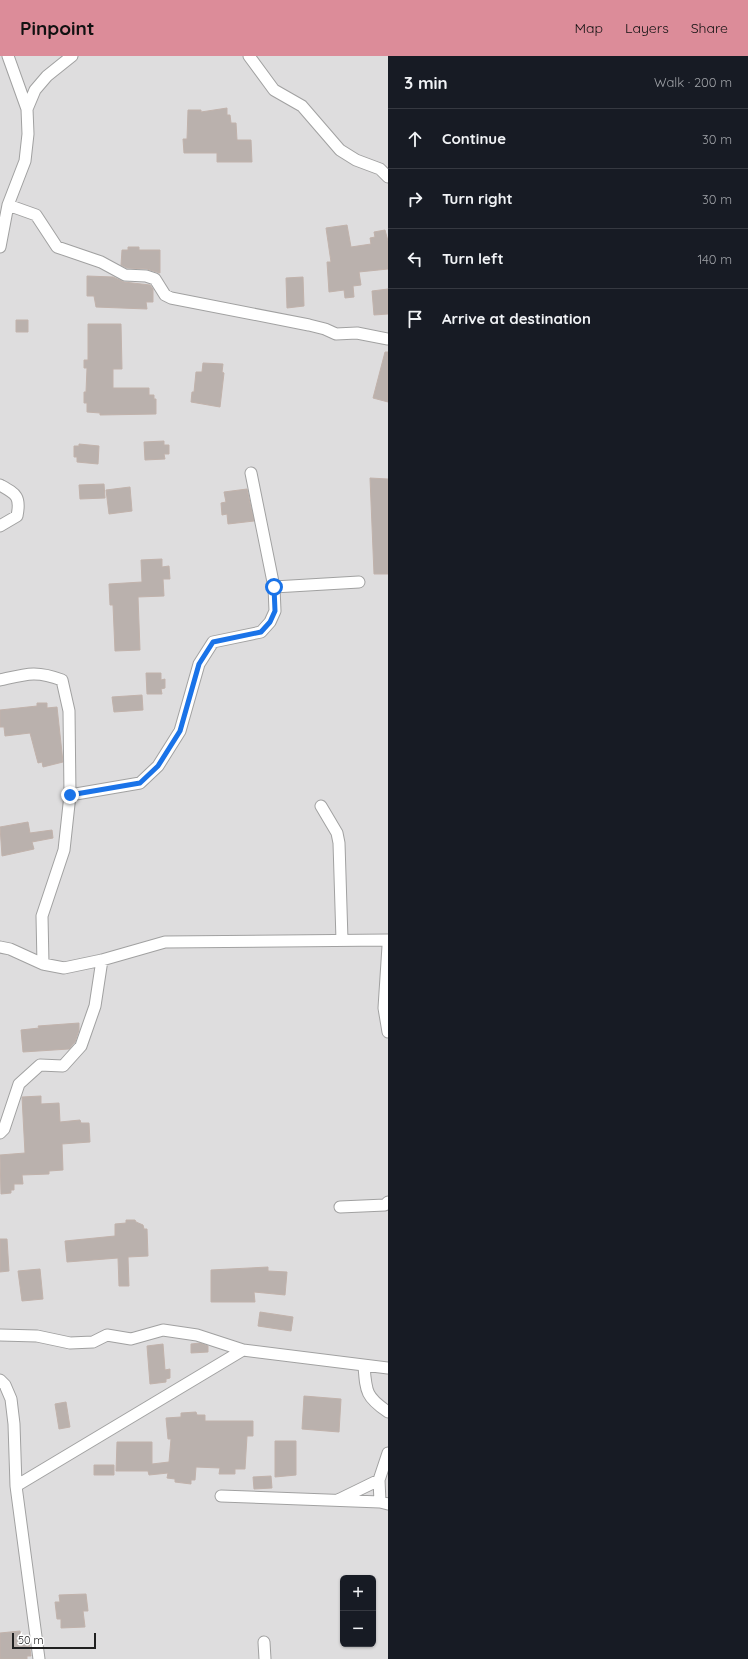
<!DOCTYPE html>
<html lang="en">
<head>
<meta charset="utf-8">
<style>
  :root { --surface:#171b24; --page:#242831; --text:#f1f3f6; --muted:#9ea1a6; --line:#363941; --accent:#dc8c99 }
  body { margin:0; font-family:Quicksand,sans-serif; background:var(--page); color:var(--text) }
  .controls { position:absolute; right:12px; bottom:12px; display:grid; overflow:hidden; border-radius:6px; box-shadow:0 1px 3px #0004 }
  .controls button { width:36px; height:36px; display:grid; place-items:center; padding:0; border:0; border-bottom:1px solid var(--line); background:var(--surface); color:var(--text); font:20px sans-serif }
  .scale { position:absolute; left:12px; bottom:10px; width:84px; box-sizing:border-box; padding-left:4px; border:2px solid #202020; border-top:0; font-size:11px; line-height:14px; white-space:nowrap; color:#202020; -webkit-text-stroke:3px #fff; paint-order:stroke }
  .stop { position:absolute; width:12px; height:12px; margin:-9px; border:3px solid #1a73e8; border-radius:50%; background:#fff }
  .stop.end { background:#1a73e8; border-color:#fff; box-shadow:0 1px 4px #0008 }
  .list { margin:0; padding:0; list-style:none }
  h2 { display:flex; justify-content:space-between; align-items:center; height:52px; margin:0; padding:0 16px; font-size:17px }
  h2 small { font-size:13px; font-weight:400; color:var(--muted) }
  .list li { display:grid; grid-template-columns:26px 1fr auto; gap:12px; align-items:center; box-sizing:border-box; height:60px; padding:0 16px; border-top:1px solid var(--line) }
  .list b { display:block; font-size:15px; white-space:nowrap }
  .list em { font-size:13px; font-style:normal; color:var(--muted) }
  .icon { flex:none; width:22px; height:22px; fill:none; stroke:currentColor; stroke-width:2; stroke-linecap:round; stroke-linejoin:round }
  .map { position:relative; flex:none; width:388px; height:1603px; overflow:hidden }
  header { display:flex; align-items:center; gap:24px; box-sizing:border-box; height:56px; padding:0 20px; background:var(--accent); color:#111 }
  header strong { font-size:19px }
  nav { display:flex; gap:22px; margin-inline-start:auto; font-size:14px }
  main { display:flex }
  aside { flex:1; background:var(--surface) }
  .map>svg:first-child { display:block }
</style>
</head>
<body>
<header>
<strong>Pinpoint</strong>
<nav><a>Map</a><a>Layers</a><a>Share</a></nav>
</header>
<main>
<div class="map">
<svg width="388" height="1603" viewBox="0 0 388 1603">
  <rect width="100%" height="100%" fill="#f0ece8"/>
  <path fill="#deddde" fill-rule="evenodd" d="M 0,0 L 388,0 L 388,1603 L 0,1603 ZM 343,1522 L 373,1522 L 373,1588 L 343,1588 Z"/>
  <path fill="#bab1ad" stroke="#c1b2ab" d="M 227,52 L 227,59 L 230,59 L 231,67 L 236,67 L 237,84 L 251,84 L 252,106 L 217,106 L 217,97 L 184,97 L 183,83 L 187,83 L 188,54 L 201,54 L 201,56 Z
    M 347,169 L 351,191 L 371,188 L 370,182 L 375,181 L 374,176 L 385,174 L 388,185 L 388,213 L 359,216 L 361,229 L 353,230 L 354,241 L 345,242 L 344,234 L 329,236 L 327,206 L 331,206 L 326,172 Z
    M 128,191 L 139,191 L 139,194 L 160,194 L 160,217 L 147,213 L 127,212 L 121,209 L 122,194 L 128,194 Z
    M 87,220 L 113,221 L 124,226 L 150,229 L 153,233 L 153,246 L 146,246 L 147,253 L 96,251 L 94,240 L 87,240 Z
    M 303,221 L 304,250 L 287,252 L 286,222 Z
    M 388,233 L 388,258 L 374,259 L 372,235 Z
    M 16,264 L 28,264 L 28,276 L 16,276 Z
    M 88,268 L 121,268 L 122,313 L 113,313 L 113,332 L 149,332 L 149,339 L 154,339 L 154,343 L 156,343 L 156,358 L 100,359 L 100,357 L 87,356 L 87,347 L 84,347 L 84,336 L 86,336 L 87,312 L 84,312 L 84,304 L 88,304 Z
    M 385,296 L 388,296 L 388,346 L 373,342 Z
    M 203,307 L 223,308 L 222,316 L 224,317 L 220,351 L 191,346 L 192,336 L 194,336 L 196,316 L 202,316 Z
    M 164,385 L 164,389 L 169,389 L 169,398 L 164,398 L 165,403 L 145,404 L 144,386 Z
    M 79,388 L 99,390 L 98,408 L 77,406 L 77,401 L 74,401 L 74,390 L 79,390 Z
    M 370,422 L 388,423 L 388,518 L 374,518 Z
    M 104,428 L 105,442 L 80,443 L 79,429 Z
    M 130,431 L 132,455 L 109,458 L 106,434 Z
    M 247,433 L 254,465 L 228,468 L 227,458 L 222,459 L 221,447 L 226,446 L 224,436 Z
    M 162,503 L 162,511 L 169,510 L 170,523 L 163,523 L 164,540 L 138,541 L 140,594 L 115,595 L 113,549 L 110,549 L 109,528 L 142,526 L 141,504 Z
    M 146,617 L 161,617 L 161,624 L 165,623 L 165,632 L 161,633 L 162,638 L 147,638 Z
    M 142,639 L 143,654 L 114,656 L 112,641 Z
    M 37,647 L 47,647 L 47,652 L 57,651 L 63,706 L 43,711 L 42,706 L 38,707 L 30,677 L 5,680 L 4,671 L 0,671 L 0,654 L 37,650 Z
    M 28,766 L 30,777 L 52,774 L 53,782 L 32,786 L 34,793 L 2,800 L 0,771 Z
    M 79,967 L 79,974 L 75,986 L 69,993 L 23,996 L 21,974 L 39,972 L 38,970 Z
    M 41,1040 L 41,1048 L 59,1047 L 60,1066 L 80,1064 L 81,1067 L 89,1067 L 90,1086 L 62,1088 L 63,1114 L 49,1115 L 49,1118 L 22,1119 L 23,1128 L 14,1128 L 14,1134 L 11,1134 L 11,1137 L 1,1138 L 0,1099 L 25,1097 L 22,1041 Z
    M 126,1164 L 135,1164 L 136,1166 L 143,1169 L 144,1173 L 147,1173 L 148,1200 L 128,1201 L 129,1230 L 119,1230 L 118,1202 L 67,1206 L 65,1185 L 115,1180 L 115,1168 L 126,1167 Z
    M 0,1183 L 7,1183 L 9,1215 L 0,1216 Z
    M 268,1211 L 268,1215 L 287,1216 L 285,1239 L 254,1236 L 255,1246 L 211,1246 L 211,1214 Z
    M 40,1213 L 43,1243 L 22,1245 L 18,1215 Z
    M 260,1256 L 293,1261 L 291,1275 L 258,1270 Z
    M 200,1287 L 208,1290 L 208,1296 L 191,1297 L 191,1288 Z
    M 163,1288 L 165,1314 L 170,1313 L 170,1322 L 166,1323 L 166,1326 L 150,1328 L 147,1290 Z
    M 304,1340 L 341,1343 L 339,1376 L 302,1373 Z
    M 66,1346 L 70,1371 L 59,1373 L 55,1348 Z
    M 196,1356 L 197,1359 L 205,1359 L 205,1365 L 253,1365 L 253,1380 L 247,1380 L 245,1413 L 235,1413 L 235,1418 L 219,1418 L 220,1412 L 196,1411 L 195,1424 L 191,1424 L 191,1428 L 175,1426 L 175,1423 L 167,1422 L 168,1417 L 149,1419 L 148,1415 L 116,1415 L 117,1386 L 152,1386 L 152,1408 L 169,1406 L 171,1383 L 168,1383 L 166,1362 L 181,1361 L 181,1357 Z
    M 275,1385 L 296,1385 L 296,1419 L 275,1421 Z
    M 94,1409 L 114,1409 L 114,1419 L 94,1419 Z
    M 271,1420 L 272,1432 L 254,1433 L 253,1421 Z
    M 86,1538 L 88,1555 L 83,1555 L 85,1571 L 61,1572 L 61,1563 L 57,1563 L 55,1546 L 60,1546 L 59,1539 Z
    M 20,1575 L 21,1583 L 26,1582 L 27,1586 L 29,1586 L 31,1600 L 27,1600 L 27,1603 L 0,1603 L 0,1577 Z"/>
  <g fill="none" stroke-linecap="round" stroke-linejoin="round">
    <g stroke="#a1a1a1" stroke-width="13">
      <path id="minor" d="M 8,0 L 27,53
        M 249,0 L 274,34 L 302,50 L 340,94 L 356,104 L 380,113 L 388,121
        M 8,149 L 36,159 L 57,191 L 101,206 L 125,219 L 146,220 L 155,223 L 165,239 L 171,242 L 309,269 L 325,273 L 336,278 L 357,277 L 388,283
        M 0,191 L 8,149 L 25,105 L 28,78 L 27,53 L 35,34 L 47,20 L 72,0
        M 251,417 L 274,531
        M 0,429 C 16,438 21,440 17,460 L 0,470
        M 0,624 C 26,618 36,614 62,624 L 69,655 L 70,739 L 64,794 L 42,860 L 43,908
        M 70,739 L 140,727 L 158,710 L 180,675 L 199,608 L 213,586 L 261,576 L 270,566 L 275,555 L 274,531 L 359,526
        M 321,750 L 337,777 L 339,787 L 342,884
        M 388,890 L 384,952 L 388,976
        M 0,891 L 10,893 L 43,908 L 64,912 L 102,904 L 165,886 L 388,884
        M 0,1077 L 4,1073 L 19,1028 L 40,1009 L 63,1010 L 81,990 L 95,950 L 102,904
        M 340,1151 L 385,1149 L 388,1146
        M 0,1279 L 37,1280 L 70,1287 L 93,1286 L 107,1279 L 131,1283 L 163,1274 L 197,1279 L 243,1294 L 388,1312
        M 364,1310 C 366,1336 366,1341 388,1356
        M 0,1324 L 5,1329 L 11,1343 L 14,1368 L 16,1430 L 39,1603
        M 16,1430 L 243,1294
        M 221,1440 L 380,1446 L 388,1448
        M 338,1444 L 379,1424
        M 380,1446 L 379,1424 L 388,1397
        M 264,1586 L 265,1603"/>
    </g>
    <use href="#minor" stroke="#fff" stroke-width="11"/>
  </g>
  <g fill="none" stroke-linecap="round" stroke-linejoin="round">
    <path stroke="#1a73e8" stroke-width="5" d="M 70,739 L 140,727 L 158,710 L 180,675 L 199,608 L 213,586 L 261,576 L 270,566 L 275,555 L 274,531"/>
  </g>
</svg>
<div class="controls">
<button>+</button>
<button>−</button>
</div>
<div class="scale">50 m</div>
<div class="stop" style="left:274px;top:531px"></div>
<div class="stop end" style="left:70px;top:739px"></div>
</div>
<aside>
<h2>3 min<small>Walk · 200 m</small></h2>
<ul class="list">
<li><svg class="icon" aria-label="ahead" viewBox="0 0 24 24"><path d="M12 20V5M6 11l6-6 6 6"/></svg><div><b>Continue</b></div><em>30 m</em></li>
<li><svg class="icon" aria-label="right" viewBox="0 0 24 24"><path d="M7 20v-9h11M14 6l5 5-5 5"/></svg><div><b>Turn right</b></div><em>30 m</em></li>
<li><svg class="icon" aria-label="left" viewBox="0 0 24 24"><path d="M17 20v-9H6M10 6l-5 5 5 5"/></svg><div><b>Turn left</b></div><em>140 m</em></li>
<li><svg class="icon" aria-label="arrive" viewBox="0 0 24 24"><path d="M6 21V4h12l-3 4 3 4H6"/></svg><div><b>Arrive at destination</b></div></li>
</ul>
</aside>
</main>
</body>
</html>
